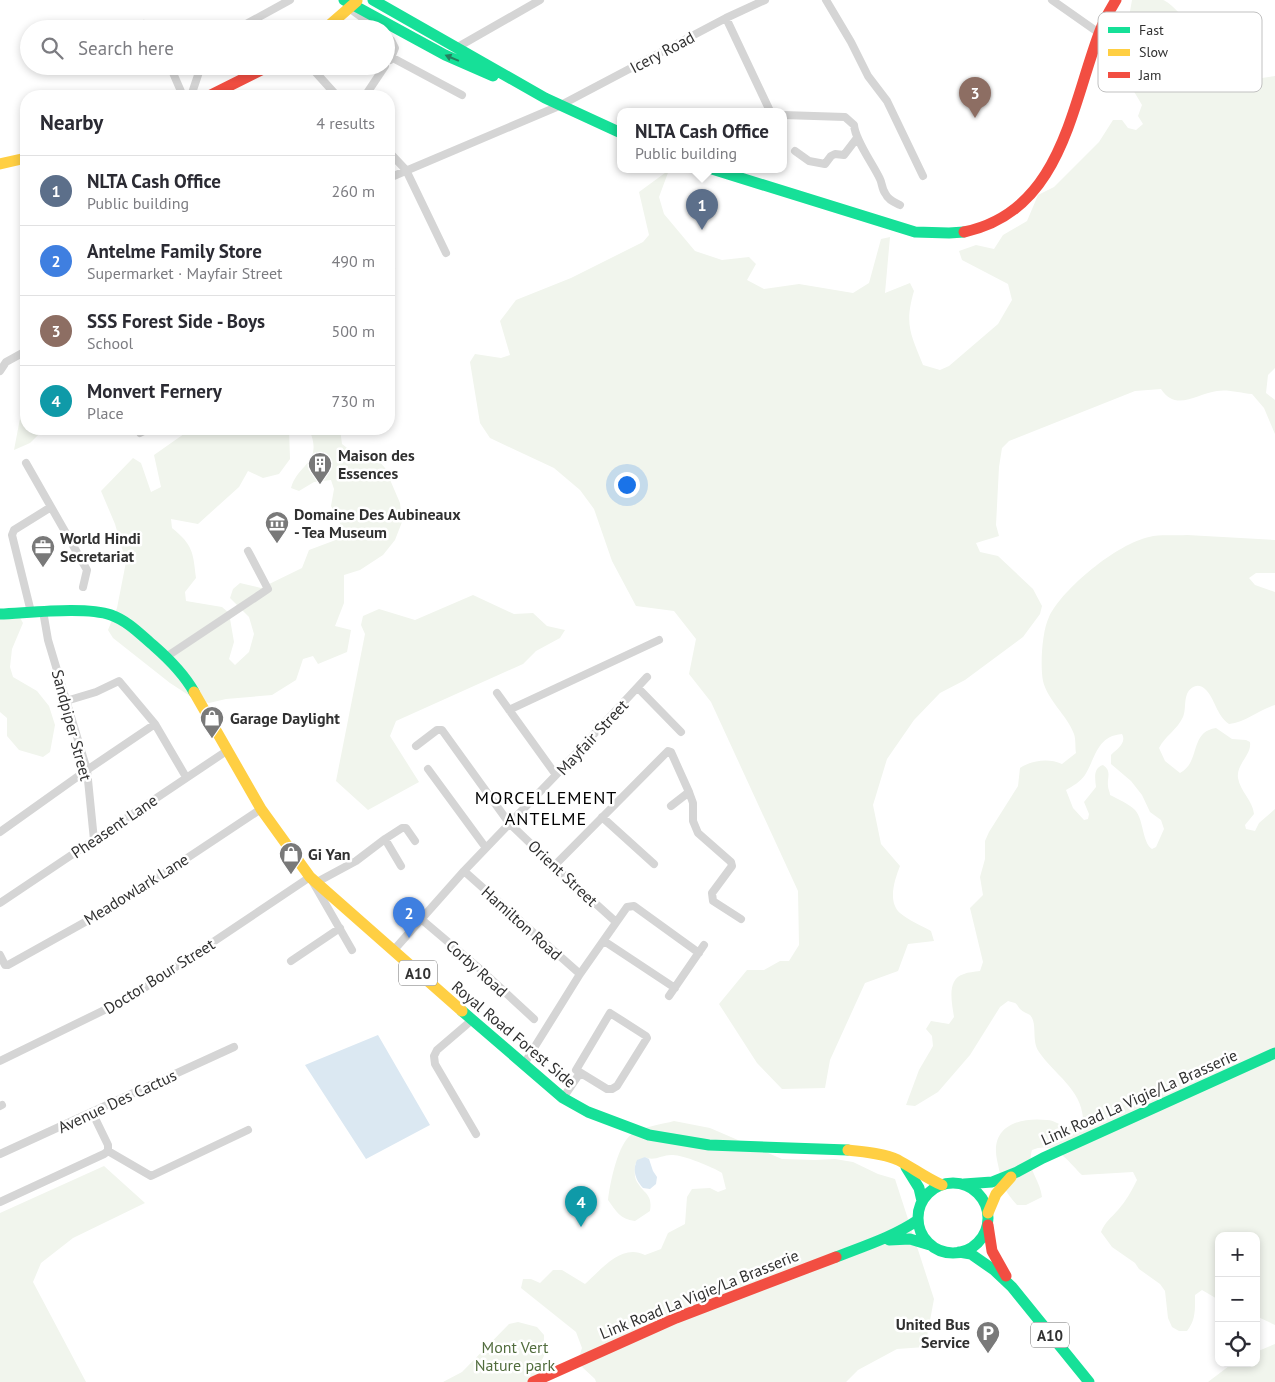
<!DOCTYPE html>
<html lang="en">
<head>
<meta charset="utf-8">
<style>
  :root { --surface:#fff; --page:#f2f2f3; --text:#2b2b33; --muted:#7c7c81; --line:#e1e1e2; --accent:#797979 }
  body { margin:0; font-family:"PT Sans",sans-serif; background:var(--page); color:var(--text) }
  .controls { position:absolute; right:15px; bottom:15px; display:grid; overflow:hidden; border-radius:10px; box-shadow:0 2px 8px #0003 }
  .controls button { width:45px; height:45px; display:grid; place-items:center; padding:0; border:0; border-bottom:1px solid var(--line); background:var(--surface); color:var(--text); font:25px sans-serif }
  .you { position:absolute; left:626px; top:484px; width:18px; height:18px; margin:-12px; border:4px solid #fff; border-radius:50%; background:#1a73e8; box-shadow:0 0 0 8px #1a73e833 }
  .badge { display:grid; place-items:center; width:32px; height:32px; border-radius:50%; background:var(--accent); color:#fff; font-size:16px; font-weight:700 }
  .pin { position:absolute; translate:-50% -41px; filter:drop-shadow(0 1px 2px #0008) }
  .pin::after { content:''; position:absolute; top:26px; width:18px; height:15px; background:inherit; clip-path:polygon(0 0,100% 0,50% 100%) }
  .popup { position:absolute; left:617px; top:108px; width:170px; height:65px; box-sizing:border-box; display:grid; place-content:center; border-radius:10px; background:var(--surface); filter:drop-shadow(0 1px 4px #0005); font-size:16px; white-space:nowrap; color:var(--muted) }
  .popup b { font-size:19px; color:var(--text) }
  .popup::after { content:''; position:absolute; left:50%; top:100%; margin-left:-10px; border:10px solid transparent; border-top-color:var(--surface) }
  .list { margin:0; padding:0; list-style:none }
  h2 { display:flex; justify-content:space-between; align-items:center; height:65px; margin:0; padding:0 20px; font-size:21px }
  h2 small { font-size:16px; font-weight:400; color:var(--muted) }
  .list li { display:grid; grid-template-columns:32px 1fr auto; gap:15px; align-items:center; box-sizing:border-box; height:70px; padding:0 20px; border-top:1px solid var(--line) }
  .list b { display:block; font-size:19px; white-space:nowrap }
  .list p { margin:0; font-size:16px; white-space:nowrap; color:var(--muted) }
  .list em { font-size:16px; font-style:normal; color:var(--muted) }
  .icon { flex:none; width:28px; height:28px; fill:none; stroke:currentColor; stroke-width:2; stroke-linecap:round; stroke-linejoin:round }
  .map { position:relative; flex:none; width:1275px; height:1382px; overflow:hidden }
  .search { position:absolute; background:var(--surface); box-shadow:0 2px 8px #0003; left:20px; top:20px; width:375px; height:55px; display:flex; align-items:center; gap:12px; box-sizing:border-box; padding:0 18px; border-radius:28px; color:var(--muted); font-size:19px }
  .panel { position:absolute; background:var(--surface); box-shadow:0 2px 8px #0003; left:20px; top:90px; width:375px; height:345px; border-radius:20px }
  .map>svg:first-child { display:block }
</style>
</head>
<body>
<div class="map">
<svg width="1275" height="1382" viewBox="0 0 1275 1382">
  <rect width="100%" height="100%" fill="#fff"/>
  <path fill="#f1f5ed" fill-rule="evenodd" d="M 1132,0 C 1140,0 1156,0 1163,0 C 1177,4 1224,68 1235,82 L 1275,76 L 1275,368 L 1268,375 L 1266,393 L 1275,400 L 1275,434 L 1264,408 L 1252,394 C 1241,393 1227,389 1217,391 C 1196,394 1176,412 1161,389 L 1135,391 L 1009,441 L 1002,448 L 999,467 L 996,525 L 999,536 L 976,543 L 980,552 L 998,556 L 1033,589 L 1042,606 L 1040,614 L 1023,637 L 965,680 L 940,693 L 914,720 L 887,759 L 873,805 L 881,844 L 900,866 C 895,879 887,901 900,913 C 908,920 922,926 931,931 L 934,941 L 908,944 L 898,971 L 865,983 L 830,1060 L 825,1088 L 782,1089 L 757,1063 L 719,1004 L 747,970 L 764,970 L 780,961 L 789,961 L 799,945 L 798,891 L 711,702 L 689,674 L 696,639 L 674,611 L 636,606 L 612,561 L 594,509 L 580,490 L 554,468 L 490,438 L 480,423 L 470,362 L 475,354 L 501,358 L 510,355 L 500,321 L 516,300 L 571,278 L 643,242 L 649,235 L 639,192 L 669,170 L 659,197 L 664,214 L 695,251 L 722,260 L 749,257 L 756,264 L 747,280 L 764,289 L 799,284 L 853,293 L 869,283 L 881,239 L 890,237 L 885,293 L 910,283 L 914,291 C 904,325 911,334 923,365 L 940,370 L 949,366 L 998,324 L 1012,300 L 1008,284 L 962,260 L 959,251 L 976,245 L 994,249 L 1003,235 L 1027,221 L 1038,195 L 1054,187 L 1099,142 L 1113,120 L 1122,120 L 1128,128 L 1136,130 L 1143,124 L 1138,116 L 1142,105 L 1123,73 L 1122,56 Z
    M 26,387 L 26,429 L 44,429 L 30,443 L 14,450 Z
    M 191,429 L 289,429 L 290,459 L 279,474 L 263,478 L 248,471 L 239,487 L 198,524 L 171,519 L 172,528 C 193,545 193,552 196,578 L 185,592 L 186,601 L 222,607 L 229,613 L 234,642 L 229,659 L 235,665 L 249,652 L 254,634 L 249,617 L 230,598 L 233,589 L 240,583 L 261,588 L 302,568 L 309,550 L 341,538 L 343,529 L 331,506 L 334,489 L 331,480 L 314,482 L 299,491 L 291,488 C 298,463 324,463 309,429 L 340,429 L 342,444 L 360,458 L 378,460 L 385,468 L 400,503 L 402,522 L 395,540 L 383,555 L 360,570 L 344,575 L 344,603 L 335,626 L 351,630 L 347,652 L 318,664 L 313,656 L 303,659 L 296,680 L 272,695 L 226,699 L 209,703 L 193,698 L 170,683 L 113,638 L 108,630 L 117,608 L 126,562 L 115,524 L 101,491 L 133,458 L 141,463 L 151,492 L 161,487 L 154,455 Z
    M 1187,535 L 1275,540 L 1275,573 L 1256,573 L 1249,578 L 1255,585 L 1275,592 L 1275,705 C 1259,710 1246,722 1229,724 C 1216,715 1215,698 1205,689 C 1198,682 1190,687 1187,694 C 1184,702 1186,710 1183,717 C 1177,730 1165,736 1159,748 L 1165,761 L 1180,773 C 1201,762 1189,732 1216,728 L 1232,739 L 1246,740 L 1250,742 C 1252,755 1236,764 1238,778 C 1240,791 1253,801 1254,814 L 1245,825 L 1246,829 L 1255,831 L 1259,823 L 1275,809 L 1275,1325 L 1256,1316 L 1256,1236 L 1219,1236 L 1219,1300 L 1202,1290 L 1195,1295 C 1195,1309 1196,1320 1187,1331 L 1179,1331 L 1172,1327 L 1168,1318 L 1165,1291 L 1160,1284 L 1139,1269 L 1135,1263 L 1112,1247 L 1101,1232 C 1105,1222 1111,1218 1118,1210 C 1126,1201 1132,1190 1137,1180 L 1133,1172 L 1082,1175 C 1068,1161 1054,1140 1032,1150 C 1026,1170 1040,1179 1042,1197 L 1026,1205 L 1017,1205 C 1001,1187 1002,1182 997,1160 C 990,1126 1019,1117 1047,1120 C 1054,1120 1059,1125 1066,1126 C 1073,1127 1078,1122 1083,1118 C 1081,1089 1054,1074 1039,1052 C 1031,1040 1038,1024 1030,1015 C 1027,1013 1023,1012 1020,1009 C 1019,1008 1017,1004 1015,1003 C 1013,1002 1010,1002 1008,1001 L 1000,1007 L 970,1055 L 938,1092 L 915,1106 L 906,1105 L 919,1070 L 933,1046 L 932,1036 L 926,1029 L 931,1021 L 949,1024 L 954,1017 C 952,1003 946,979 964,974 C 968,972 974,972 980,971 L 983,962 L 970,908 L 983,895 L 980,877 L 985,859 L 985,841 L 989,832 L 1018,786 L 1020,768 C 1032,760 1049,758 1062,764 L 1076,753 C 1075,747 1076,740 1074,734 C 1067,715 1048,701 1043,681 C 1040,666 1042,631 1049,617 C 1063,588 1117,544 1149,537 C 1160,534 1175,536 1187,535 ZM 1122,734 C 1127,743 1117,749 1111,755 L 1111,764 L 1131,781 L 1142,795 L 1150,812 L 1161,820 L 1164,829 L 1156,847 L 1152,849 C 1142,842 1144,820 1135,810 C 1129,804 1118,799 1110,795 C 1110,792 1108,789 1108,786 C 1107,777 1112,771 1103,765 C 1093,768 1095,778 1096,787 L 1084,802 L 1089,814 L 1088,819 L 1084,820 L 1073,808 L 1066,790 C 1073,786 1080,782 1085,775 C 1096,757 1097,736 1122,734 Z
    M 473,595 L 514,614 L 533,613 L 547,626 L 565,630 L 560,638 L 536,651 L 523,664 L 396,721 L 390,736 L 419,782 L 368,810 L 336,781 L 365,634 L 361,625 L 363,616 L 379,609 L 415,620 Z
    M 18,614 L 23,623 L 12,649 L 10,667 L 13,677 L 37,691 L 49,706 L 55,725 L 50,752 L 43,757 L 19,750 L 7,736 L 7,718 L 0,712 L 0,616 Z
    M 674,1121 L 710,1128 L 782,1159 L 815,1160 L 835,1159 L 853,1162 L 878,1174 L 895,1179 L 934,1299 L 925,1347 L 897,1349 L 858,1370 L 846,1382 L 596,1382 L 595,1379 L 581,1366 L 579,1357 L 582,1348 L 576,1332 L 521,1288 L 523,1279 L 531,1279 L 540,1283 L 553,1270 L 562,1270 L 585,1284 C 601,1270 621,1243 645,1255 L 661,1249 L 668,1233 L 685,1224 L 687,1197 L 692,1189 L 710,1188 L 718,1192 L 726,1189 L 722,1173 C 713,1167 683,1155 673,1155 C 663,1154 654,1162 645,1157 L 635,1164 C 635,1169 634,1175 636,1180 C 643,1194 653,1193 650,1211 L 635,1221 C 620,1219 616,1211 608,1200 C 610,1183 618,1143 632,1134 C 642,1127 663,1124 674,1121 Z
    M 104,1166 L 145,1203 L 73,1238 L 41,1263 L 33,1282 L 86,1382 L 0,1382 L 0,1213 Z
    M 518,1322 L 537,1327 L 544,1335 L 544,1356 L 539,1365 L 546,1382 L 443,1382 L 462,1372 L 509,1324 Z
    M 1275,1344 L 1275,1382 L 1208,1382 L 1233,1363 L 1256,1363 L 1256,1352 Z"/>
  <path fill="#dbe8f2" d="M 378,1035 L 430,1125 L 366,1159 L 305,1065 Z
    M 645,1157 L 649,1159 L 653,1171 L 657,1177 L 656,1184 L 650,1189 L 643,1188 C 636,1180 632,1171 637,1160 Z"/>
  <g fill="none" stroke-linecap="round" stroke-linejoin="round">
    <path stroke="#d5d5d5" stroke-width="8" d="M 826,0 L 851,42 L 868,76 L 887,101 L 923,176
      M 1052,0 L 1099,33
      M 349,8 L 378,29
      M 726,18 L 770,111
      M 144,24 L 151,29
      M 237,29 L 290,0
      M 386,36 L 391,40 L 395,48 L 390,60
      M 456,48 L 540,0
      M 391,57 L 462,95
      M 170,66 L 183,96
      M 310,66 L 337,96
      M 191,96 L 201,66
      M 365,96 L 385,66
      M 783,115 L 845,117 L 854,125 C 855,140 873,164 880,179 C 882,183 882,189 885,193 C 888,200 894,202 900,205
      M 795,151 L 809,161 L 825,164 L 831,156 L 835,154 L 844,155 L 857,138
      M 389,152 L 406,170 L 446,253
      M 389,178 L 559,106 L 726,18 L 765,0
      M 389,262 L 391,268
      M 0,371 L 6,362 L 26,351
      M 138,429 L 140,433 L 148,429
      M 26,463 L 87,570 L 83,587
      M 43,611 L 48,640 L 87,770 L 94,840
      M 31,612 L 12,535 L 14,530 L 51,507
      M 166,657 L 268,589 L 248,551
      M 638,688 L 681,732
      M 497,693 L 556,775
      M 66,701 L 96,692 L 119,681 L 155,724 L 186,777
      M 509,710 L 659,640
      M 416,746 L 437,730 L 442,730 L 509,823 L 554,866 L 616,922
      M 428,769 L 486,848
      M 671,806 L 689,792
      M 602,817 L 654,864
      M 0,832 L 87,770 L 155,724
      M 385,839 L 401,866
      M 554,866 L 668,751 L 671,752 L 689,792 L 693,803 L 693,821 L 698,833 L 731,862 L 732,866 L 712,893 L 713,901 L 741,919
      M 464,871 L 580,974
      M 317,882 L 356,861 L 385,839 L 402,828 L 406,828 L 415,841
      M 0,903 L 228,750
      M 421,919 L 480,969 L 534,1019
      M 604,941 L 675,988
      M 393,951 L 464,871 L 556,775 L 647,677
      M 0,955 L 5,965 L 8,965 L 121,902 L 261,809
      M 291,961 L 340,928
      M 669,996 L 704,945
      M 610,1013 L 646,1036 L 647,1038 L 617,1086 L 612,1089 L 607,1089 L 576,1070 Z
      M 472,1020 L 437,1050 L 434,1056 L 435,1064 L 476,1134
      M 0,1061 L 131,997 L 310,877 L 352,950
      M 524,1064 L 580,974 L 627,907 L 634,906 L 699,953
      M 563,1098 L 580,1073
      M 0,1106 L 2,1105
      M 92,1112 L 108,1145 L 108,1151
      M 108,1151 L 151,1176 L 248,1130
      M 0,1154 L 234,1047
      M 0,1202 L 104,1154 L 108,1151"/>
    <path stroke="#16e098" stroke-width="11" d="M 344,0 L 445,55 L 493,76
      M 373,0 L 545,98 L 621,133
      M 712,169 L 915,232 L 949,233 L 964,232
      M 0,614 C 28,613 86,606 111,615 C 128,621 141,635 154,646 C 170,660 184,674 194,692
      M 462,1011 L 563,1098 L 588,1112 L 649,1135 L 709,1145 L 848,1150
      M 906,1167 L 919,1188 L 922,1201
      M918 1218a35 35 0 1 1 70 0a35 35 0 1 1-70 0Z
      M 964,1184 L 992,1182 L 1017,1172 L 1043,1158 L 1275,1053
      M 889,1240 L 910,1239 L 930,1245
      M 959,1252 L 971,1254 L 994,1270 L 1012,1287 L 1089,1382
      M 836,1257 C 864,1246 893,1237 918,1220"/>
    <path stroke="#ffcf43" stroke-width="11" d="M 325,29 L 357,1
      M 0,164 L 26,158
      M 194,692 L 261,809 L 310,877 L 462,1011
      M 848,1150 C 864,1152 883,1153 898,1160 C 913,1168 926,1178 942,1185
      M 988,1213 L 996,1194 L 1011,1177"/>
    <path stroke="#f24e42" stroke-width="11" d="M 209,96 L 269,66
      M 964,232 C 1061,212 1071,107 1100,31 C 1104,20 1110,10 1116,0
      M 988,1225 L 992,1251 L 1006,1276
      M 533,1382 L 676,1318 L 836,1257"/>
  </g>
  <defs><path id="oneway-solid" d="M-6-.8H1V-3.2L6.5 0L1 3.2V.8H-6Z" transform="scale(1.25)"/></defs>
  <use fill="#25805f" href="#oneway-solid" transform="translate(452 58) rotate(-157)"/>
  <defs>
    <g id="building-pin" transform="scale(1.25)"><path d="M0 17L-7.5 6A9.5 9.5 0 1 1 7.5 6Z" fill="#797979" stroke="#fff"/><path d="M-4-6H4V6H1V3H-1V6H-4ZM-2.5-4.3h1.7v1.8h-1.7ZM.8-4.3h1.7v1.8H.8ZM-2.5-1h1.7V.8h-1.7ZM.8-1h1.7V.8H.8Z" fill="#fff"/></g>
    <g id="museum-pin" transform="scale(1.25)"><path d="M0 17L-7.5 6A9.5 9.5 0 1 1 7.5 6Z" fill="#797979" stroke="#fff"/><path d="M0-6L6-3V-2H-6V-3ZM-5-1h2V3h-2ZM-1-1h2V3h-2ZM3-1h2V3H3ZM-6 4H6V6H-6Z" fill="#fff"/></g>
    <g id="office-pin" transform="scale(1.25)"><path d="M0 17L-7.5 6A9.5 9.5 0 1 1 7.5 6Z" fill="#797979" stroke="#fff"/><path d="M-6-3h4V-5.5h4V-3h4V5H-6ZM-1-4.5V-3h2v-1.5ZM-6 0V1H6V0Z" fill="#fff"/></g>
    <g id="shop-pin" transform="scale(1.25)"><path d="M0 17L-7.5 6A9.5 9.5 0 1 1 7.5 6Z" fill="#797979" stroke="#fff"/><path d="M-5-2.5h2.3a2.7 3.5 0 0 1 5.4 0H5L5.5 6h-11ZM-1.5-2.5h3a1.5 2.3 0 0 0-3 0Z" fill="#fff"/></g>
    <g id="parking-pin" transform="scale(1.25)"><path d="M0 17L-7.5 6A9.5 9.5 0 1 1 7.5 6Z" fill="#797979" stroke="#fff"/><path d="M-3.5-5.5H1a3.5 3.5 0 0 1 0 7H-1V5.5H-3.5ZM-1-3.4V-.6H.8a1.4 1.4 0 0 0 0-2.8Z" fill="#fff"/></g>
  </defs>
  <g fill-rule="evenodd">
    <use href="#building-pin" x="320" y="464"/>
    <use href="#museum-pin" x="277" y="523"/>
    <use href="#office-pin" x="43" y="547"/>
    <use href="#shop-pin" x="212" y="718"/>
    <use href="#shop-pin" x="291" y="854"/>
    <use href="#parking-pin" x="988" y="1333"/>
  </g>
  <g text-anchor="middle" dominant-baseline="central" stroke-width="5" stroke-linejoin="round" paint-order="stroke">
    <g fill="#fff" stroke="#6f6f6f" stroke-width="1">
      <rect x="399" y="960.5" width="38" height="25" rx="4"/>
      <rect x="1031" y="1322.5" width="38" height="25" rx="4"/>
    </g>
    <g font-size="15" font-weight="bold" fill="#313131">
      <text x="418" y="973">A10</text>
      <text x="1050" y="1335">A10</text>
    </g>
    <g font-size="16" fill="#313131" stroke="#fff">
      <text transform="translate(662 52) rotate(-28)">Icery Road</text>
      <text transform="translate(72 725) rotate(75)">Sandpiper Street</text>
      <text transform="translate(592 737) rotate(-47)">Mayfair Street</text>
      <text transform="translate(114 826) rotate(-34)">Pheasent Lane</text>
      <text transform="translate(563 873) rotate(43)">Orient Street</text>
      <text transform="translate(136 889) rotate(-32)">Meadowlark Lane</text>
      <text transform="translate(522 923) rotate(42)">Hamilton Road</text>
      <text transform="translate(477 968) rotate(42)">Corby Road</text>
      <text transform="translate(159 976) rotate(-32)">Doctor Bour Street</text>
      <text transform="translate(514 1034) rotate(40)">Royal Road Forest Side</text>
      <text transform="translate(1139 1097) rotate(-24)">Link Road La Vigie/La Brasserie</text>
      <text transform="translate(117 1101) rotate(-25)">Avenue Des Cactus</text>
      <text transform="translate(699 1294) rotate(-22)">Link Road La Vigie/La Brasserie</text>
    </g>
    <g font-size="16" font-weight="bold" fill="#313131" stroke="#fff" text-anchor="start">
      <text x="338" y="455">Maison des<tspan x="338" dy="18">Essences</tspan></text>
      <text x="294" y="514">Domaine Des Aubineaux<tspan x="294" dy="18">- Tea Museum</tspan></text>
      <text x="60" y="538">World Hindi<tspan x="60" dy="18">Secretariat</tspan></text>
      <text x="230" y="718">Garage Daylight</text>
      <text x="308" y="854">Gi Yan</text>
      <text x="970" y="1324" text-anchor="end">United Bus<tspan x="970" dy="18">Service</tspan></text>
    </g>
    <g font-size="16" fill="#526d3e" stroke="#fff">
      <text x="515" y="1347">Mont Vert<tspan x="515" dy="18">Nature park</tspan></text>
    </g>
    <g font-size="18" letter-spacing="1" fill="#000" stroke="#fff">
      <text x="546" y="797">MORCELLEMENT<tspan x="546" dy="21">ANTELME</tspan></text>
    </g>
  </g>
  <rect x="1098" y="12" width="164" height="80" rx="8" fill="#fff" stroke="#c1c1c1" stroke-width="1"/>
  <rect x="1108" y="27" width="22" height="6" fill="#16e098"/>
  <rect x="1108" y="49" width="22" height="7" fill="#ffcf43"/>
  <rect x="1108" y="72" width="22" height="6" fill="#f24e42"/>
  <g font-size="14" fill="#313131">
    <text x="1139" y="35">Fast</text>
    <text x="1139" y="57">Slow</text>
    <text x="1139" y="80">Jam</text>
  </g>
</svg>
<div class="controls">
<button>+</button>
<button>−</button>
<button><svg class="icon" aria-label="locate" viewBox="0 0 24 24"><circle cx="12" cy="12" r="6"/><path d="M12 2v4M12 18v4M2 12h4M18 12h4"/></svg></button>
</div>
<div class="you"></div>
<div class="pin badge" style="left:702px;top:230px;background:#5c6f8a">1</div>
<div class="popup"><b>NLTA Cash Office</b>Public building</div>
<div class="pin badge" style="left:409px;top:938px;background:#3f7fe0">2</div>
<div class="pin badge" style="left:975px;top:118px;background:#8d6e63">3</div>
<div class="pin badge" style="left:581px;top:1227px;background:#0f9aa8">4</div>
<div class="search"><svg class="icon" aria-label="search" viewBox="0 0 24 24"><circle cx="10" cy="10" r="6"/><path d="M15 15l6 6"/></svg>Search here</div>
<section class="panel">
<h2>Nearby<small>4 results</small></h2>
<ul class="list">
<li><span class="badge" style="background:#5c6f8a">1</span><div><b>NLTA Cash Office</b><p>Public building</p></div><em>260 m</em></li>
<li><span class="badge" style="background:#3f7fe0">2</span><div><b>Antelme Family Store</b><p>Supermarket · Mayfair Street</p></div><em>490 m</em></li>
<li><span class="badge" style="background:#8d6e63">3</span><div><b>SSS Forest Side - Boys</b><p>School</p></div><em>500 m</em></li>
<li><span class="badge" style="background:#0f9aa8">4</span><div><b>Monvert Fernery</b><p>Place</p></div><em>730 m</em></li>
</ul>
</section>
</div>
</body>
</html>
